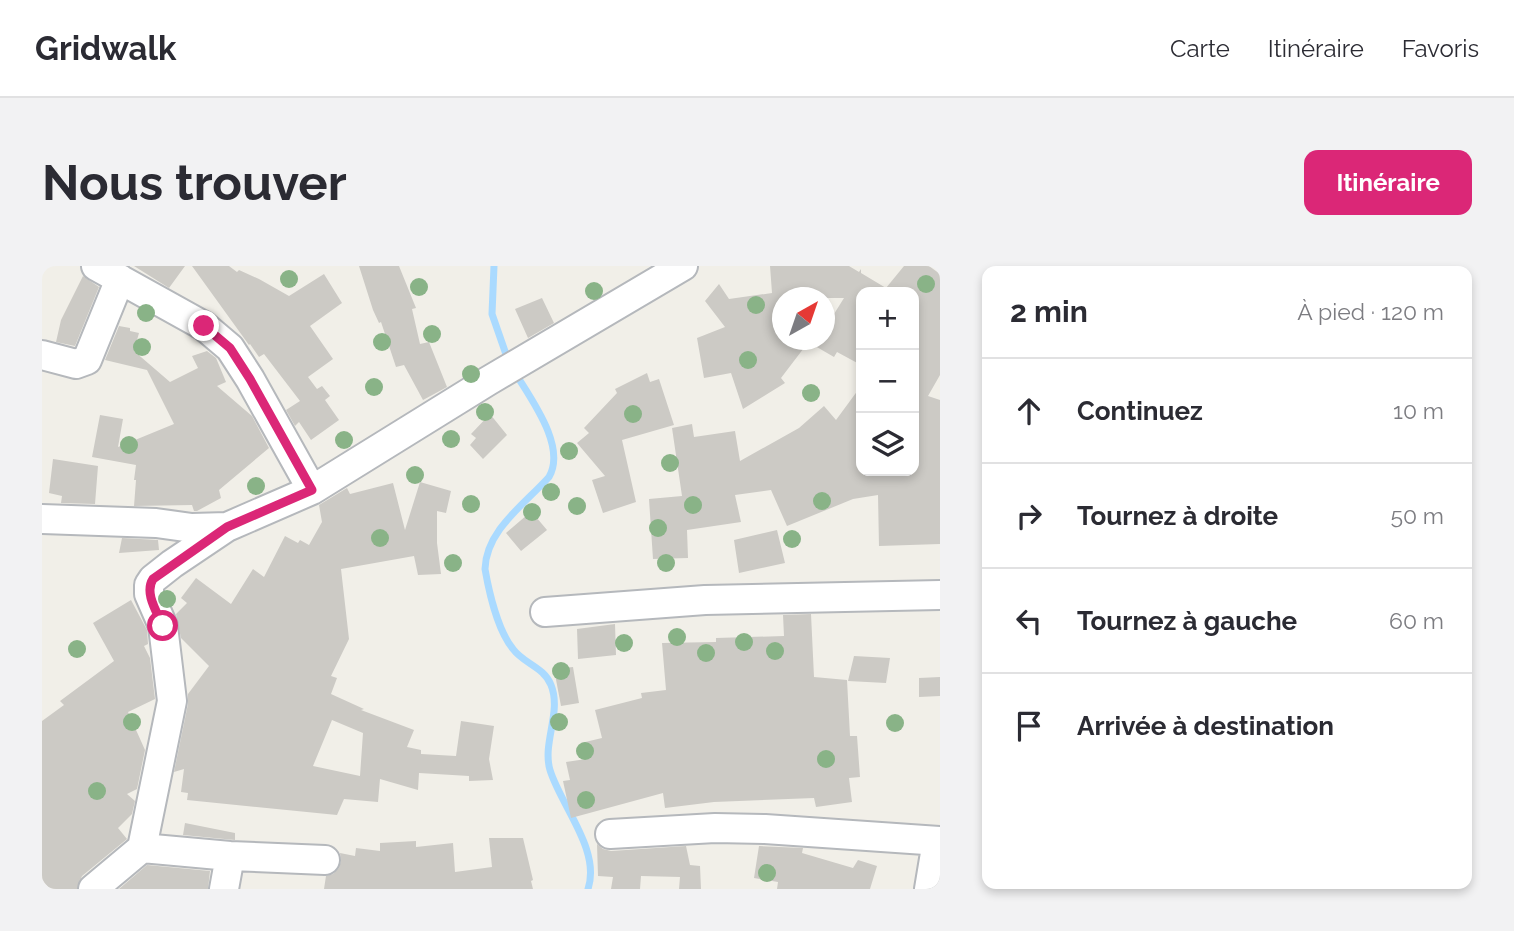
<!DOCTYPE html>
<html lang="fr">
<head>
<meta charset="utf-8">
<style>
  :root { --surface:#fff; --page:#f2f2f3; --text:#2b2b33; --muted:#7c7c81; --line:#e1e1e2; --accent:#db2777 }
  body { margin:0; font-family:Raleway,sans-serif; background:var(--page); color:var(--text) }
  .controls { position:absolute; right:21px; top:21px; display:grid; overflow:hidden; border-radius:14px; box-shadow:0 4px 10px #0003 }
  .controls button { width:63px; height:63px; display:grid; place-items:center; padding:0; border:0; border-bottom:2px solid var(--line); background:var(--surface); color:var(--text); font:35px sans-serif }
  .compass { position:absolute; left:730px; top:21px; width:63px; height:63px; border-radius:50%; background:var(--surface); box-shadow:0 4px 10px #0003; rotate:40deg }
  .stop { position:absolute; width:21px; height:21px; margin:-16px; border:5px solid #db2777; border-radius:50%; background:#fff }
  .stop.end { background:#db2777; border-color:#fff; box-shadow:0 2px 7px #0008 }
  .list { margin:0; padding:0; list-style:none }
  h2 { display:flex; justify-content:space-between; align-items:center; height:91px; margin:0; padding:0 28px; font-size:30px }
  h2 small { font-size:23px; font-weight:400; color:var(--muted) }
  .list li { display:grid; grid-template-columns:46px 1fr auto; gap:21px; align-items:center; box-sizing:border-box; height:105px; padding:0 28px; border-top:2px solid var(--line) }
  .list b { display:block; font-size:26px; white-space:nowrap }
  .list em { font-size:23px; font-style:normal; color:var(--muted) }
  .icon { flex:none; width:38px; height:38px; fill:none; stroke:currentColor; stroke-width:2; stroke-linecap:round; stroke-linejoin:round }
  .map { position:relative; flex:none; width:898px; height:623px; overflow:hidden; border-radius:14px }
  header { display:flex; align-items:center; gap:42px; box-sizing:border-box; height:98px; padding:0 35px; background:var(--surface); border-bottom:2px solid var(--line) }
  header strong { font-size:33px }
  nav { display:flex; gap:38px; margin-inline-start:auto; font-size:24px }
  .intro { display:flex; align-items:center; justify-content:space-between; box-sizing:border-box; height:168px; padding:0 42px }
  h1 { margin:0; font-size:49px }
  .button { padding:18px 32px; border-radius:14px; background:var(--accent); color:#fff; font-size:24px; font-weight:700 }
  main { display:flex; gap:42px; padding:0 42px }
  aside { flex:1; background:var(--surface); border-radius:14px; box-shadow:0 4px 10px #0003 }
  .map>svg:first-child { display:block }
</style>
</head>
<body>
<header>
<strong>Gridwalk</strong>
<nav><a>Carte</a><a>Itinéraire</a><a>Favoris</a></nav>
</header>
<div class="intro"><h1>Nous trouver</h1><a class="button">Itinéraire</a></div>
<main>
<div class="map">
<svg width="898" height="623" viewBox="0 0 898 623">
  <rect width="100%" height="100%" fill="#f1efe8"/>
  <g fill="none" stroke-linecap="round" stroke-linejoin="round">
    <path stroke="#aadaff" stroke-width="7" d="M 452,0 L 450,48 L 466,94
      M 472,105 C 488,132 525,180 507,211 C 483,238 444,264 443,303 C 447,326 456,365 471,383 C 482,398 502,401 509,419 C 520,446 500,477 508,504 C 519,540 559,584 546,623"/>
  </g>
  <path fill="#cccac5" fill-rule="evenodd" d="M 92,0 L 143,0 L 127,22 Z
    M 150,0 L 187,0 L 195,6 L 197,4 L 217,13 L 247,30 L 282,8 L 300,37 L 268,60 L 291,93 L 266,111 L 275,123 L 280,120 L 288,130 L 283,134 L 297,154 L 269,174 L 257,156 L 253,160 L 244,144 L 258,135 L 222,88 L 217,91 L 208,78 L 207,79 Z
    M 317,0 L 357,0 L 374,42 L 370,43 L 378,78 L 387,76 L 405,121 L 381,134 L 362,99 L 354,101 L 339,56 L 337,57 L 331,44 Z
    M 728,0 L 807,0 L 817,6 L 819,3 L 819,7 L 844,22 L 862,0 L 887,0 L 898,8 L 898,109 L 886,130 L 898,134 L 898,278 L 837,280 L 836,229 L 811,233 L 745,260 L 729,224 L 693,229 L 699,256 L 645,264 L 646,292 L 611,293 L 607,233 L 640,230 L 630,162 L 650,158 L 652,171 L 693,165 L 698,195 L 757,162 L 782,140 L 794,154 L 819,120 L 819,205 L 872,205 L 872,26 L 819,26 L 819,99 L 795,86 L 792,91 L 773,80 L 777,74 L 782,74 L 782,64 L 802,32 L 740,32 L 740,74 L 768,74 L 739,112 L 743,117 L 701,143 L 689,107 L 662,112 L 655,72 L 683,61 L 663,35 L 677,18 L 687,33 L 730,27 Z
    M 41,10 L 57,21 L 33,80 L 14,76 L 19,54 Z
    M 500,32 L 512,57 L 486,72 L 473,43 Z
    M 77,60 L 88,62 L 88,65 L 97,67 L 92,85 L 128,116 L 156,102 L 150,90 L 165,85 L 174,92 L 184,116 L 175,120 L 210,150 L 227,182 L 177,224 L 179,232 L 155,245 L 152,245 L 150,239 L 92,240 L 94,214 L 92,214 L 94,199 L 50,191 L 58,149 L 81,153 L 76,181 L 132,158 L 105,104 L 63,94 Z
    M 605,107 L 608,116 L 617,113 L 632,159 L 580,174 L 594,236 L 561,247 L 550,214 L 563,210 L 535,177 L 547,167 L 542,162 L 575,127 L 573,123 Z
    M 448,148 L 465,169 L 441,193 L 428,179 L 434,172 L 429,168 Z
    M 11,193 L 56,200 L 53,238 L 19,237 L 20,230 L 7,227 Z
    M 378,216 L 409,225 L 404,247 L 395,245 L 395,277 L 399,308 L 376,309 L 372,290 L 299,303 L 307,373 L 289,410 L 295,412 L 289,428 L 322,443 L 319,444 L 372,464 L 365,481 L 379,484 L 379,488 L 414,490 L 419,455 L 452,460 L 447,493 L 451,514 L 427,515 L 427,510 L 377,507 L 376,524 L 338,513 L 336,536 L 302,533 L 295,549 L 145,534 L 146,527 L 139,526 L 142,503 L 132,506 L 146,438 L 146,428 L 167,400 L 139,372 L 134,348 L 145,337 L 139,332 L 154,312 L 189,338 L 211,303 L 222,311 L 243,270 L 256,277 L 258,274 L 267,279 L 280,256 L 277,239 L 305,222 L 308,228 L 351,217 L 363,264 ZM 290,454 L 321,467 L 318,510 L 271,500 Z
    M 485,249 L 494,251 L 505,264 L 479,285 L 464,267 Z
    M 735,264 L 743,297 L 697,307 L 692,274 Z
    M 80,272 L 116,274 L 117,284 L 77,287 Z
    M 89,334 L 105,364 L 106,378 L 102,380 L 108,392 L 113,433 L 86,446 L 103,484 L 95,523 L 85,528 L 93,535 L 90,548 L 76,562 L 85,573 L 40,610 L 35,623 L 8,623 L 0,614 L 0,455 L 22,439 L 18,435 L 72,395 L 51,357 Z
    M 769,348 L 772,411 L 805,414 L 808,470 L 815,470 L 818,511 L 807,512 L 810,536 L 774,541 L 772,532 L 672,536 L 623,542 L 621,527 L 529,552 L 521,515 L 528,514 L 524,496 L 544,493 L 539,477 L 560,472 L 553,444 L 600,432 L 599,427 L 624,424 L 620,377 L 674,376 L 674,372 L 742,370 L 741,349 Z
    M 573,358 L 574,389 L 536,393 L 535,363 Z
    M 812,390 L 848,392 L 844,417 L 806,415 Z
    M 531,401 L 537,437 L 519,440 L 512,403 Z
    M 898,411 L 898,430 L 877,431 L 877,412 Z
    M 143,557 L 193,567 L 193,574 L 141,569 Z
    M 447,572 L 481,572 L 491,614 L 489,615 L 491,623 L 282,623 L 284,610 L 291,608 L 297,602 L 299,595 L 298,587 L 313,590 L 314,582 L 338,585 L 338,577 L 374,575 L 374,581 L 411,577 L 413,606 L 450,601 Z
    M 555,578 L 561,583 L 569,585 L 644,580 L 648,599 L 658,600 L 659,623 L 637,623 L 638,611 L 599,610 L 598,623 L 569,623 L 571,611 L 556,610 Z
    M 717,580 L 761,582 L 760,587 L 811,602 L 816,594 L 835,600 L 828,623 L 735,623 L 736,616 L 712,612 Z
    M 105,599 L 168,605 L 166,623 L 77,623 Z"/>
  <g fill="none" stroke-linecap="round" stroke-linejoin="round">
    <g stroke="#b5b8bc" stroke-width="32">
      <path id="minor" d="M 54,0 L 162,60 L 188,82 L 208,113 L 270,224
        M 0,89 L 34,98 L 45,94 L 78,13
        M 0,253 L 114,257 L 150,262 L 185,261 L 270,224 L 446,115 L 641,0
        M 503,346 L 663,334 L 898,329
        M 568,568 L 673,562 L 723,563 L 898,575
        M 100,582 L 188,590 L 283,594
        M 51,623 L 100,582 L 130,435 L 121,360 L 107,328 L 107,319 L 111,313 L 130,298 L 185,261
        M 182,623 L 188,590
        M 887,623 L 895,575"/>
    </g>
    <use href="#minor" stroke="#fff" stroke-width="28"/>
  </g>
  <g fill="#89b387">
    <circle cx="247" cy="13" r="9"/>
    <circle cx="884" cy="18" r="9"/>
    <circle cx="377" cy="21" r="9"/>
    <circle cx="552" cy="25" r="9"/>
    <circle cx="714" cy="39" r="9"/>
    <circle cx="104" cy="47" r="9"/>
    <circle cx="390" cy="68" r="9"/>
    <circle cx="340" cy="76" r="9"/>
    <circle cx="100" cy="81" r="9"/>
    <circle cx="706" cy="94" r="9"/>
    <circle cx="429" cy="108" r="9"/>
    <circle cx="332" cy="121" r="9"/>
    <circle cx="769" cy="127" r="9"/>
    <circle cx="443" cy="146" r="9"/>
    <circle cx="591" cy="148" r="9"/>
    <circle cx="409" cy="173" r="9"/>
    <circle cx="302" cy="174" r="9"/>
    <circle cx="87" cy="179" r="9"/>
    <circle cx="527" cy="185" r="9"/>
    <circle cx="628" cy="197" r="9"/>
    <circle cx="373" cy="209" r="9"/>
    <circle cx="214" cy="220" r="9"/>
    <circle cx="509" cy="226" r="9"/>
    <circle cx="780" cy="235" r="9"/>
    <circle cx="429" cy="238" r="9"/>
    <circle cx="651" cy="239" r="9"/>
    <circle cx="535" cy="240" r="9"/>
    <circle cx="490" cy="246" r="9"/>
    <circle cx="616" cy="262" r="9"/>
    <circle cx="338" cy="272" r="9"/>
    <circle cx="750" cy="273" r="9"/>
    <circle cx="411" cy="297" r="9"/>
    <circle cx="624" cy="297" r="9"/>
    <circle cx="125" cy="333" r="9"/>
    <circle cx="635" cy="371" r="9"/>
    <circle cx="702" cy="376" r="9"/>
    <circle cx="582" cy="377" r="9"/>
    <circle cx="35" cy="383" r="9"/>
    <circle cx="733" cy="385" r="9"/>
    <circle cx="664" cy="387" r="9"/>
    <circle cx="519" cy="405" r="9"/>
    <circle cx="90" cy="456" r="9"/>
    <circle cx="517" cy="456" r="9"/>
    <circle cx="853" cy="457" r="9"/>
    <circle cx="543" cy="485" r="9"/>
    <circle cx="784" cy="493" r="9"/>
    <circle cx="55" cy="525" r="9"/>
    <circle cx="544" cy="534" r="9"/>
    <circle cx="725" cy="607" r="9"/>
  </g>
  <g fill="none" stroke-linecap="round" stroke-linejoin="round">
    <path stroke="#db2777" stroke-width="9" d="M 121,360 C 115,346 102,327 111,313 L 185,261 L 270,224 L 208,113 L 188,82 L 162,60"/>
  </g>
</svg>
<div class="controls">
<button>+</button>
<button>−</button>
<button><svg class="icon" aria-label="layers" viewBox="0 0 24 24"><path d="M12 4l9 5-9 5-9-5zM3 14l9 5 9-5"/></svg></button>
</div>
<svg class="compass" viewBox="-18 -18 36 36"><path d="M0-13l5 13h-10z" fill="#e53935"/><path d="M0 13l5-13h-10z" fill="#7c7c81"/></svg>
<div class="stop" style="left:121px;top:360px"></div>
<div class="stop end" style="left:162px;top:60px"></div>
</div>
<aside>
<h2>2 min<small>À pied · 120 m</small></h2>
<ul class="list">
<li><svg class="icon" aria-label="ahead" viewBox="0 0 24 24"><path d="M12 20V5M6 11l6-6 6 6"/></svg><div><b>Continuez</b></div><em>10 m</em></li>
<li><svg class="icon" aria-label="right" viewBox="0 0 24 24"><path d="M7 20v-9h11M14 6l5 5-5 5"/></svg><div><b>Tournez à droite</b></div><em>50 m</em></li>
<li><svg class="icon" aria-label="left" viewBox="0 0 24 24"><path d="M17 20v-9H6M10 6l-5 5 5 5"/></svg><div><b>Tournez à gauche</b></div><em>60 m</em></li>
<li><svg class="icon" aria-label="arrive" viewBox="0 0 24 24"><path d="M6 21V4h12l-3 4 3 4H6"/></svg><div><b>Arrivée à destination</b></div></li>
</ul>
</aside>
</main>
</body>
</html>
